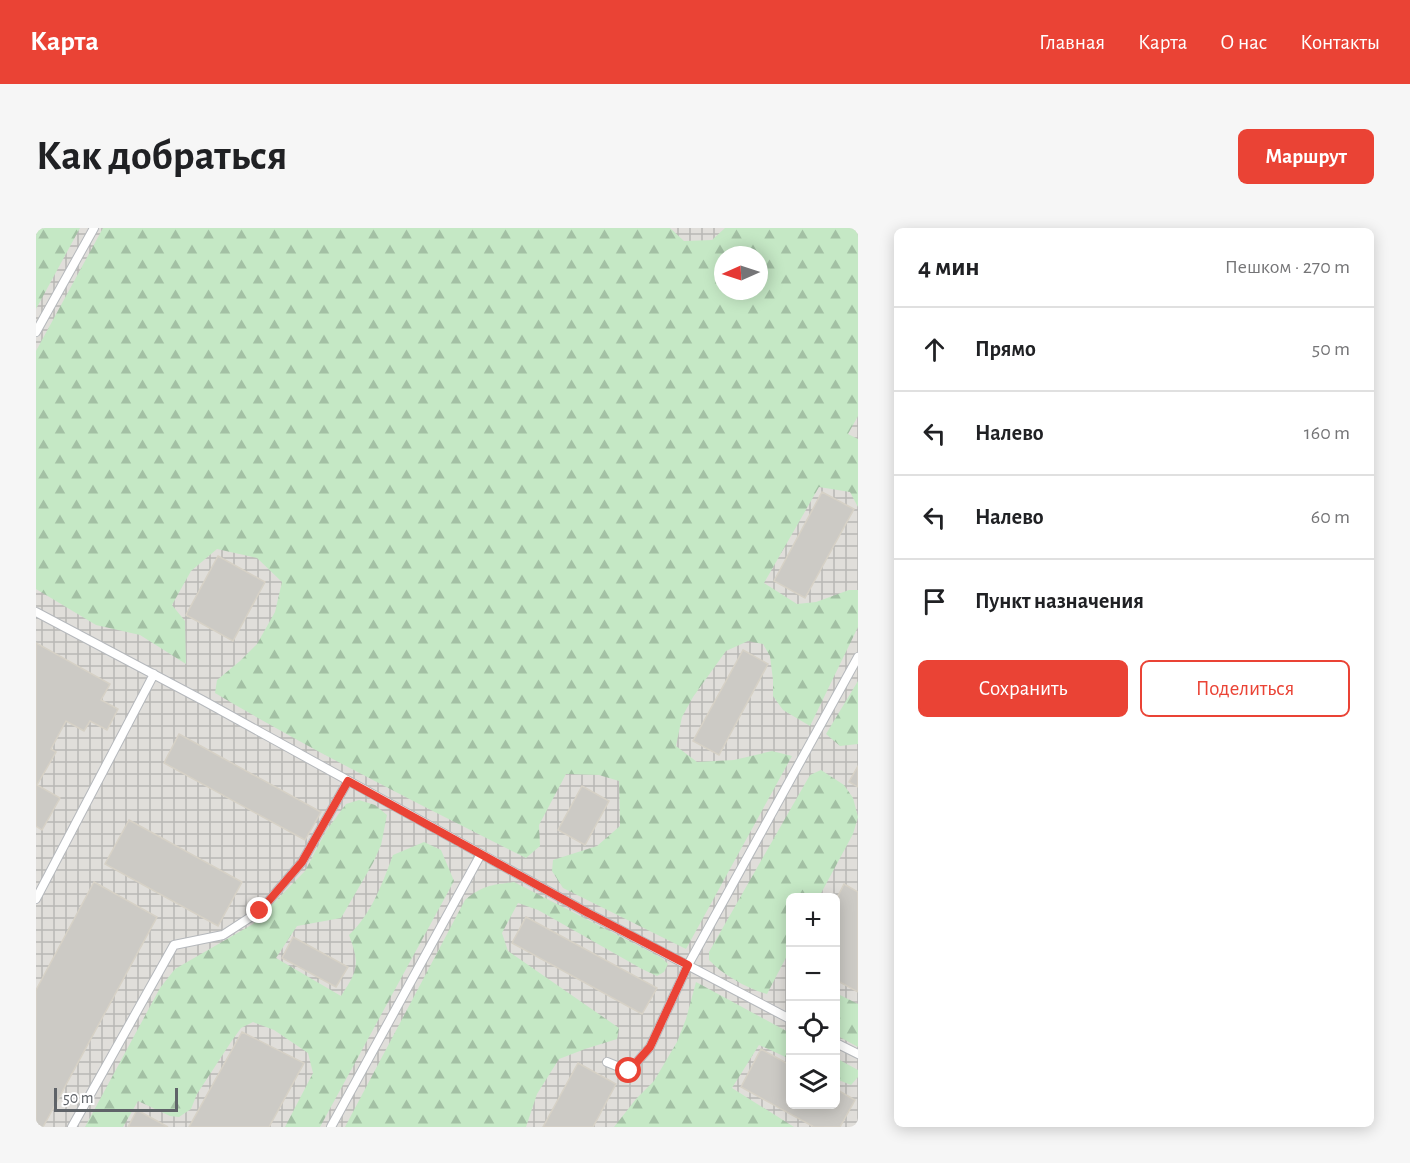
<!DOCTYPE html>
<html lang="ru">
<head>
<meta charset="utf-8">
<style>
  :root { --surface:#fff; --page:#f6f6f6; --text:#202124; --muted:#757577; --line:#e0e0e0; --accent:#ea4335 }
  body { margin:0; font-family:"Alegreya Sans",sans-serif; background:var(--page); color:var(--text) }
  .controls { position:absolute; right:18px; bottom:18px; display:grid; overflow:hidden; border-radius:9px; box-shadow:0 3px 15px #0003 }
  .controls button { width:54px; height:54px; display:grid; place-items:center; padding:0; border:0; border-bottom:2px solid var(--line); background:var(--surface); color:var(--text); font:30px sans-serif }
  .compass { position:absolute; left:678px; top:18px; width:54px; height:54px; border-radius:50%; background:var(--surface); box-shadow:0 3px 15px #0003; rotate:267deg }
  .scale { position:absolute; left:18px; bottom:15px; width:124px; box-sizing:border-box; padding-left:6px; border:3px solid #5f6368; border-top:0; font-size:16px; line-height:21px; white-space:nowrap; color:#5f6368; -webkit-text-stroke:4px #fff; paint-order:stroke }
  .stop { position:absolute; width:18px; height:18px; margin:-14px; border:4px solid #ea4335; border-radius:50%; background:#fff }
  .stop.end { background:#ea4335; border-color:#fff; box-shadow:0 2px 6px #0008 }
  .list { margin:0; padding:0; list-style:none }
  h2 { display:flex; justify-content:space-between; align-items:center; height:78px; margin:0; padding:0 24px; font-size:26px }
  h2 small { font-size:20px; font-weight:400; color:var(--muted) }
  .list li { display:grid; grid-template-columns:39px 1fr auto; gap:18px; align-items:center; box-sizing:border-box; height:84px; padding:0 24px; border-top:2px solid var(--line) }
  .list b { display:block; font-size:22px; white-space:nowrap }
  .list em { font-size:20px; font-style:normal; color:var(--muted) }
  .actions { display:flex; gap:12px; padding:18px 24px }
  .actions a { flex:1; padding:14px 0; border:2px solid var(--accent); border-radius:9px; text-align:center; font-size:21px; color:var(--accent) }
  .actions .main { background:var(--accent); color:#fff }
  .icon { flex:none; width:33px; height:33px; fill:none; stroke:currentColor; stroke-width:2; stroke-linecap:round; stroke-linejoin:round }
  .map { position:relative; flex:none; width:822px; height:899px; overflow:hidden; border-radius:9px }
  header { display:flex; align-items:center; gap:36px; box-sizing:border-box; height:84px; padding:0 30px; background:var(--accent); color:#fff }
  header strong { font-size:28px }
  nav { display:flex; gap:33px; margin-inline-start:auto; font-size:21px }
  .intro { display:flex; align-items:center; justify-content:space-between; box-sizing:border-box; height:144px; padding:0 36px }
  h1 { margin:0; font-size:42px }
  .button { padding:15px 27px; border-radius:9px; background:var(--accent); color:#fff; font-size:21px; font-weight:700 }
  main { display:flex; gap:36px; padding:0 36px }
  aside { flex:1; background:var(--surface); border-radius:9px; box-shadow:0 3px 15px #0003 }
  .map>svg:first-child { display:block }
</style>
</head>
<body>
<header>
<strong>Карта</strong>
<nav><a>Главная</a><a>Карта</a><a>О нас</a><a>Контакты</a></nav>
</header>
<div class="intro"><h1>Как добраться</h1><a class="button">Маршрут</a></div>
<main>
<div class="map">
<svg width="822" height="899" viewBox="0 0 822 899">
  <defs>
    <pattern id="industrial-grid" width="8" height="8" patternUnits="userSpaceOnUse" patternTransform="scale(1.5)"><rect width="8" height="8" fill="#e0deda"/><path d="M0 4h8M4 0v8" fill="none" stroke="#b9b8b5"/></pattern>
    <pattern id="forest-firs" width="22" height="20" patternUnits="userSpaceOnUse" patternTransform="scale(1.5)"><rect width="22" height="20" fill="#c5e8c5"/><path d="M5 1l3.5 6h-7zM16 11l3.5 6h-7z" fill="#a3c0a4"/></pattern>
  </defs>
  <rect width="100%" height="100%" fill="#f1efe8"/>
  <path fill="url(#industrial-grid)" fill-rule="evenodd" d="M 0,0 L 822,0 L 822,899 L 0,899 ZM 687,27 L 723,27 L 723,63 L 687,63 ZM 754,670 L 800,670 L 800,876 L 754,876 Z"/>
  <path fill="url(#forest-firs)" fill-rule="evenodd" d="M 0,0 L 44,0 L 0,81 Z
    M 67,0 L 634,0 L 648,13 L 676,12 L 689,0 L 822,0 L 822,188 L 812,206 L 822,211 L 822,279 L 814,264 L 783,259 L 728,355 L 761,376 L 780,374 L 813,362 L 822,362 L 822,399 L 774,498 L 747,482 L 737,468 L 737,452 L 734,428 L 727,416 L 712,413 L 690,423 L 657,469 L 646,489 L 640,518 L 661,534 L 698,532 L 736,523 L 756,528 L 650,721 L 527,660 L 516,643 L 517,632 L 561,618 L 584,598 L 583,553 L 563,547 L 530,546 L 503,597 L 504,618 L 490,630 C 385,577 280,525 179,465 L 181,452 L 204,433 L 221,416 L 239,384 L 246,354 L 221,330 L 181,321 L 155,343 L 136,377 L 149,393 L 150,436 L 104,407 L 60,397 L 0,361 L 0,123 ZM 687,27 L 723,27 L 723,63 L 687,63 Z
    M 822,453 L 822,516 L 804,518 L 790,506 Z
    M 785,542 L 808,557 L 817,570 L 822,589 L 817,606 L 783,669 L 754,670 L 754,722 L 731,766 C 712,761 687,747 673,732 L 673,724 L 774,547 Z
    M 323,572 L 339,577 L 351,587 L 345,617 L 337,635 L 305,690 L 261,698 L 240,730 L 305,768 C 322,742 324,737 313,707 C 336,685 346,656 357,627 L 388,614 L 405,622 L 418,653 L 284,899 L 249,899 L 277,845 L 272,825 L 238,802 L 217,794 L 205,800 L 195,814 L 161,866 L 155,881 L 143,889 L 134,888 L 102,873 L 87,899 L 49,899 L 124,760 L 139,741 L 217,696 L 269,643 L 290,603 L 310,576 Z
    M 478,654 L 626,730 L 632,736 L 628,744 L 621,748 L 606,741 L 502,682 L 482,675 L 466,705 L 472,723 L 583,800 L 581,811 L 549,821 L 523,831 L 501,866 L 490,899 L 309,899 L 429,672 C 447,657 456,657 478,654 Z
    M 660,754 L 754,805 L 754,831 L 723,817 L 696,860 L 758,899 L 578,899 L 600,871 L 618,853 L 641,814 L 650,791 Z
    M 800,765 L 822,776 L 822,819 L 800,807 Z
    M 800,830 L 822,842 L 822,849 L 815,857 L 800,851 Z"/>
  <path fill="#cccac5" stroke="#d6d1c6" stroke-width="1.5" d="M 786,264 L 818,281 L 769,370 L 738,353 Z
    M 182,328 L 229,354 L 197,413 L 150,387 Z
    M 0,415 L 74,456 L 65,472 L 82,481 L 71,502 L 54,493 L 48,503 L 30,493 L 15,521 L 20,524 L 1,557 L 24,570 L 6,602 L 0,598 Z
    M 707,422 L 732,436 L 683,527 L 657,513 Z
    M 143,506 L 285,584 L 269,612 L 128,535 Z
    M 822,538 L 822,559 L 813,554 Z
    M 546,558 L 573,573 L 549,617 L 522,602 Z
    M 93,592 L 206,654 L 182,698 L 69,636 Z
    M 58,654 L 121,689 L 7,899 L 0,899 L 0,762 Z
    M 808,656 L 822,664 L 822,764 L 800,752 L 800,672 Z
    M 490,689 L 621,760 L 606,786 L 476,715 Z
    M 257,709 L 312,739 L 300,759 L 246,730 Z
    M 206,804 L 268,835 L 233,899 L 153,899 Z
    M 725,821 L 754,837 L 754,876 L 800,876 L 800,861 L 819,872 L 804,899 L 778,899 L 705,859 Z
    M 542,835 L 580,856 L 557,899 L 507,899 Z
    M 101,882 L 132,899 L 92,899 Z"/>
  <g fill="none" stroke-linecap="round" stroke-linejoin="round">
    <g stroke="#b5b8bc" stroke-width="10">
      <path id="lane" d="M 0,104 L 58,0
        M 0,384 L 168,473 L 552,685 L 754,791
        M 0,671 L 118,446
        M 800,815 L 822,826
        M 571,834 L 593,843 L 614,819 L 652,737 L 822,429
        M 36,899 L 138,717 L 187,707 L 224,683 L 266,634 L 312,553
        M 295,899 L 445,626"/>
    </g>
    <use href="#lane" stroke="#fff" stroke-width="8"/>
  </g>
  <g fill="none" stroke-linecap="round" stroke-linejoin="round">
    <path stroke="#ea4335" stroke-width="8" d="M 224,683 L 266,634 L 312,553 L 552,685 L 652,737 L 614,819 L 593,843"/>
  </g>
</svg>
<div class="controls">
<button>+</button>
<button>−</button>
<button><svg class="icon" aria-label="locate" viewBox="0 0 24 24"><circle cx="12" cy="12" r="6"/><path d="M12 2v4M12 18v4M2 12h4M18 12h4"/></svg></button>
<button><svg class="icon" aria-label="layers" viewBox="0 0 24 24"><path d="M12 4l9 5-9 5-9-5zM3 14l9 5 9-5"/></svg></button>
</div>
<svg class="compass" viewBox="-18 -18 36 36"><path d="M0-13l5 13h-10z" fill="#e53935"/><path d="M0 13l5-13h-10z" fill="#757577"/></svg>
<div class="scale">50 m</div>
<div class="stop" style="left:593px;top:843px"></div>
<div class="stop end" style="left:224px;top:683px"></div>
</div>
<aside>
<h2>4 мин<small>Пешком · 270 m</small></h2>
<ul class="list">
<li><svg class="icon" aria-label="ahead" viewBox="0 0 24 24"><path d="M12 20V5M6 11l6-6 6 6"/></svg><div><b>Прямо</b></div><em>50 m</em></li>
<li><svg class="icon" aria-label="left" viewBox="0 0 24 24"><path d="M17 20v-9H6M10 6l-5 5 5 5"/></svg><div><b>Налево</b></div><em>160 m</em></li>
<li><svg class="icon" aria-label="left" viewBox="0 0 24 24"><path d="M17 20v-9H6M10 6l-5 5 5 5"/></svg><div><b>Налево</b></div><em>60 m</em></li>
<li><svg class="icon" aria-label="arrive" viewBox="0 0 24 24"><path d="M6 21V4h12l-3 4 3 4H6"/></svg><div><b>Пункт назначения</b></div></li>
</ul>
<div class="actions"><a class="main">Сохранить</a><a>Поделиться</a></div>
</aside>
</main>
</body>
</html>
